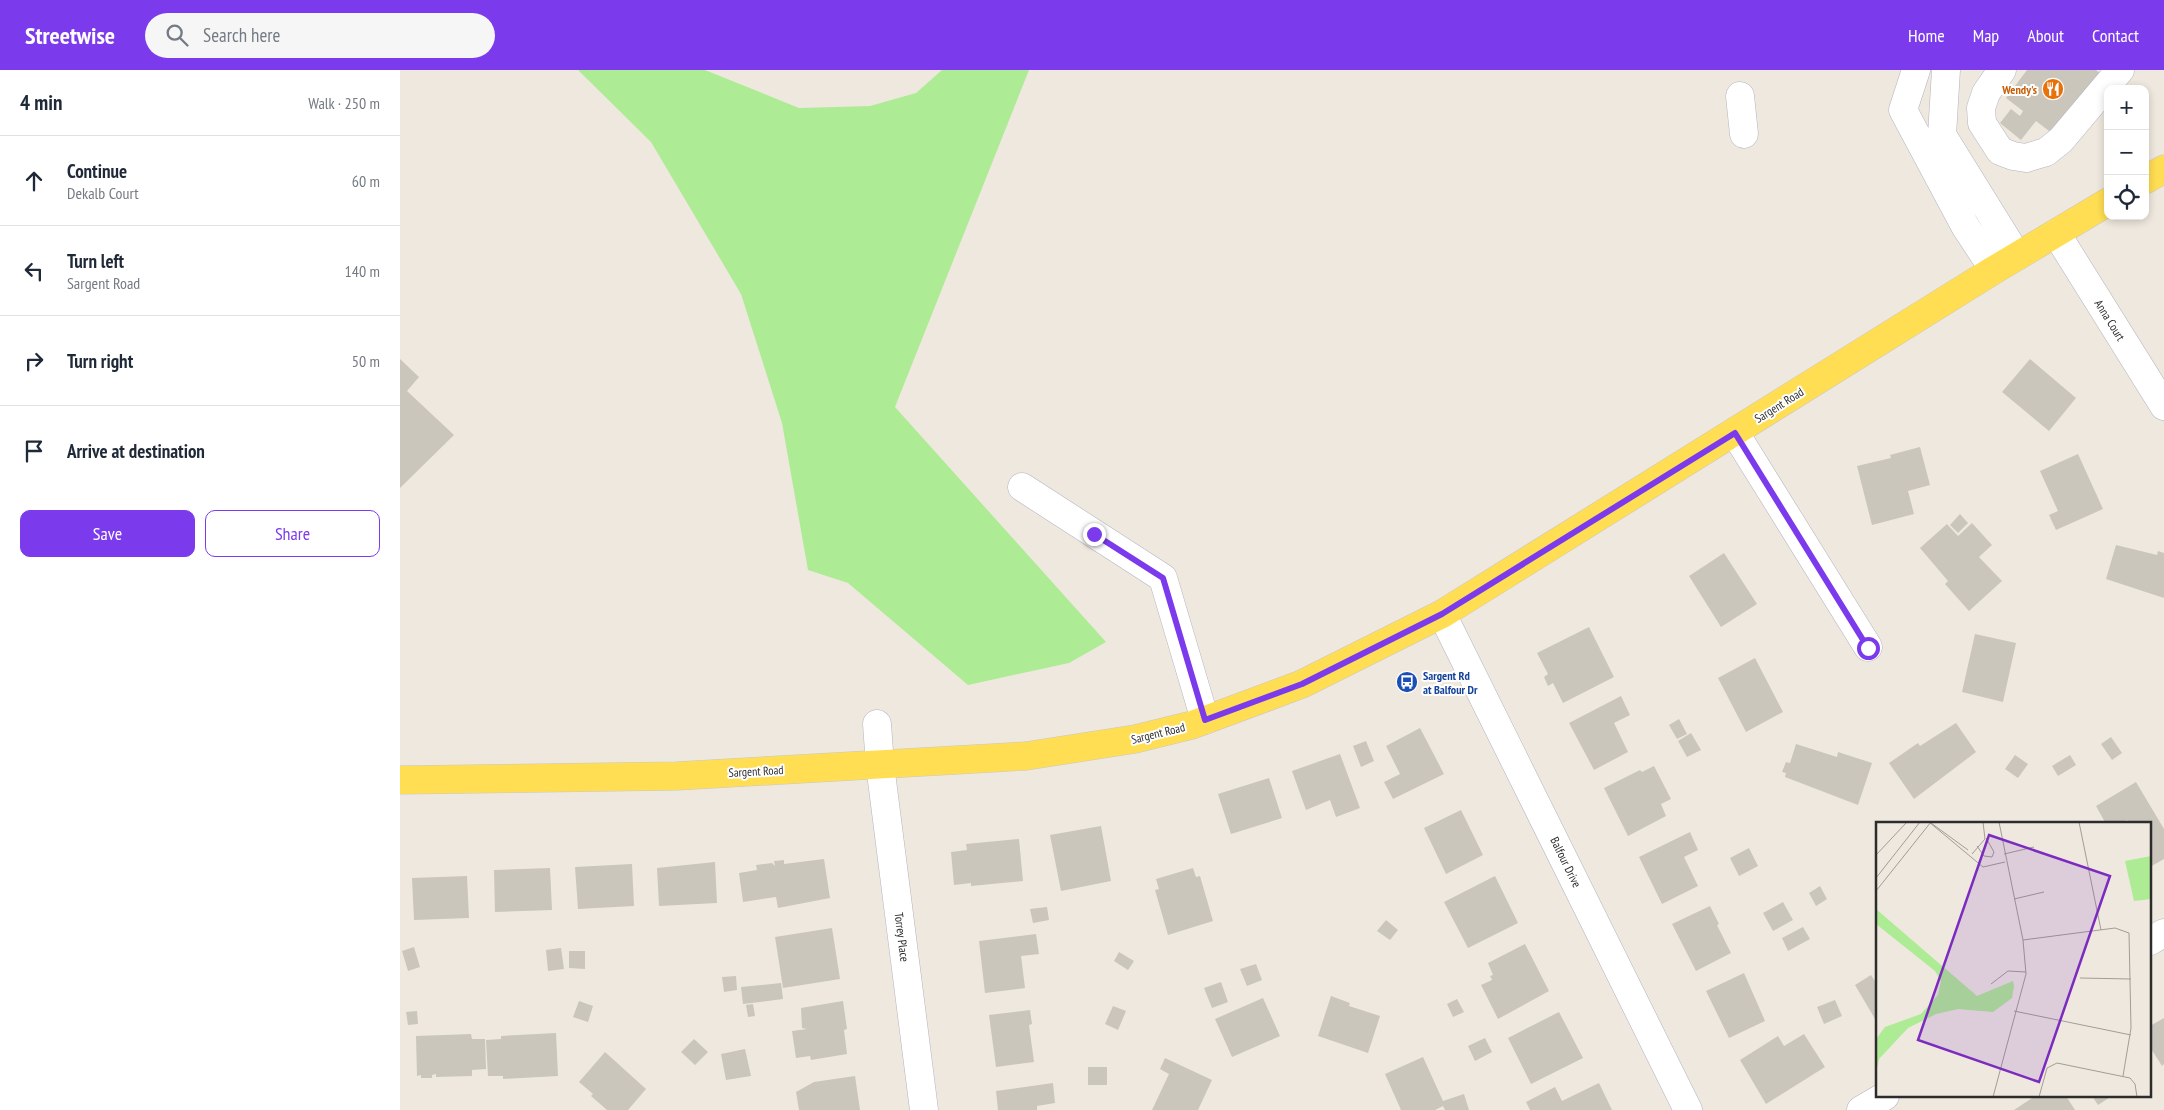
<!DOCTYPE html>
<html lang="en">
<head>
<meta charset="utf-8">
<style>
  :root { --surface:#fff; --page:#f6f6f7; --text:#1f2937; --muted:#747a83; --line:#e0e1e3; --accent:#7c3aed }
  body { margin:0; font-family:"PT Sans Narrow",sans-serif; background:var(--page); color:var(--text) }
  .controls { position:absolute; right:15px; top:15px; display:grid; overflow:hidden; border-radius:10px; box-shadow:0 2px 8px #0003 }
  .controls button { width:45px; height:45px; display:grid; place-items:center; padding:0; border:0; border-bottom:1px solid var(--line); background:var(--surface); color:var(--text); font:25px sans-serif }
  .stop { position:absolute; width:15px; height:15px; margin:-11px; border:4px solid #7c3aed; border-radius:50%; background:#fff }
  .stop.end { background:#7c3aed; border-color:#fff; box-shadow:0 1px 5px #0008 }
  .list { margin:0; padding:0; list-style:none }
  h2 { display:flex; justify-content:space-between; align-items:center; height:65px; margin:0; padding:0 20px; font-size:21px }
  h2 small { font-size:16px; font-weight:400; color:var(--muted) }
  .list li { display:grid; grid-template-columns:32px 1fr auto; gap:15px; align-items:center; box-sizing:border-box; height:90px; padding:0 20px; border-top:1px solid var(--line) }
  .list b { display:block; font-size:19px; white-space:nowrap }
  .list p { margin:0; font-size:16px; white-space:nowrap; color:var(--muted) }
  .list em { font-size:16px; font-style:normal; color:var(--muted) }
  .actions { display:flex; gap:10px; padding:15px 20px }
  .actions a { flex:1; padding:11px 0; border:1px solid var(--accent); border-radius:10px; text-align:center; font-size:18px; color:var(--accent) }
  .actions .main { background:var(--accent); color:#fff }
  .icon { flex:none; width:28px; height:28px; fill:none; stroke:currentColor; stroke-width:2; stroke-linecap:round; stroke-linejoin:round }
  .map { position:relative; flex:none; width:1764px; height:1040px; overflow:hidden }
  header { display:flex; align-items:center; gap:30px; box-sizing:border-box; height:70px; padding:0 25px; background:var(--accent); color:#fff }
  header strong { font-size:24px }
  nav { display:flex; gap:28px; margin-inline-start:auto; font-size:18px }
  .search { width:350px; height:45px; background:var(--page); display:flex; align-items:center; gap:12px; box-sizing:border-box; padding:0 18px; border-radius:28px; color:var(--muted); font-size:19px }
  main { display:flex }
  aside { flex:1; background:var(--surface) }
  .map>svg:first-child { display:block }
</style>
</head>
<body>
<header>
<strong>Streetwise</strong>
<div class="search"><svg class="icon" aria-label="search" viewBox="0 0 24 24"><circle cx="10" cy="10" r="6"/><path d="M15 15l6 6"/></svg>Search here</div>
<nav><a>Home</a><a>Map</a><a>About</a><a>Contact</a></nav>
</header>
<main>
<aside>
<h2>4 min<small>Walk · 250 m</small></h2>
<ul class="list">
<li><svg class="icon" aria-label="ahead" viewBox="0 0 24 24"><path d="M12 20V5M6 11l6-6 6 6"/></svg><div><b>Continue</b><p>Dekalb Court</p></div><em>60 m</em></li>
<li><svg class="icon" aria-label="left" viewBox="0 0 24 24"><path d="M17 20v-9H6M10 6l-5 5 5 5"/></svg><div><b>Turn left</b><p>Sargent Road</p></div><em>140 m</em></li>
<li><svg class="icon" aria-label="right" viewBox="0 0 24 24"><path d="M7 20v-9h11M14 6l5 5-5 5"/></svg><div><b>Turn right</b></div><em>50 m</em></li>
<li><svg class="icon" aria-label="arrive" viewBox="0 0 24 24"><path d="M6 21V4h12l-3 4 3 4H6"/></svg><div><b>Arrive at destination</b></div></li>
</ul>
<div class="actions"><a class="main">Save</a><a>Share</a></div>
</aside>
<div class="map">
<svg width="1764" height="1040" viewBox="0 0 1764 1040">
  <rect width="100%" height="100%" fill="#efe8de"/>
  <path fill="#aeeb95" d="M 178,0 L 305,0 L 399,38 L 470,36 L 516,23 L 542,0 L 629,0 L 495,337 L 706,572 L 669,593 L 568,615 L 448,513 L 408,500 L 382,353 L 341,224 L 251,72 Z"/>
  <path fill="#cac6bc" d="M 1627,0 L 1696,0 L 1704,6 L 1653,64 L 1636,51 L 1621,70 L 1600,53 L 1611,39 L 1620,46 L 1623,41 L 1606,28 Z
    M 0,289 L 19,307 L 7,321 L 54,365 L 0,418 Z
    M 1630,289 L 1676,328 L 1649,361 L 1602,322 Z
    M 1520,377 L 1530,415 L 1508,421 L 1514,444 L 1472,455 L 1457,396 L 1491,388 L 1490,385 Z
    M 1678,384 L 1703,439 L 1656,460 L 1649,445 L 1658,441 L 1640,401 Z
    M 1560,444 L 1568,453 L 1558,463 L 1550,455 Z
    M 1572,453 L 1592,475 L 1579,487 L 1602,511 L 1569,541 L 1545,514 L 1548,511 L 1520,478 L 1547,454 L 1558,466 Z
    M 1716,475 L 1757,485 L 1758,481 L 1764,483 L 1764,528 L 1706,509 Z
    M 1324,483 L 1357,534 L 1321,557 L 1289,506 Z
    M 1189,557 L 1214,607 L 1163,633 L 1153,613 L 1148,616 L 1144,607 L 1148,604 L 1137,583 Z
    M 1575,564 L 1616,573 L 1603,632 L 1562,622 Z
    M 1355,588 L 1383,642 L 1346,662 L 1318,608 Z
    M 1221,626 L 1230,645 L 1214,653 L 1228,682 L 1194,700 L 1169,653 Z
    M 1279,649 L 1287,664 L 1277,669 L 1269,655 Z
    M 1556,653 L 1576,682 L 1514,729 L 1489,693 L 1518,673 L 1520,676 Z
    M 1020,658 L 1044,704 L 993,729 L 984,712 L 1000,704 L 986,676 Z
    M 1291,663 L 1301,680 L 1287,687 L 1278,671 Z
    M 1711,667 L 1722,683 L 1712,690 L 1701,674 Z
    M 966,671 L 974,691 L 961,697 L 953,676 Z
    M 1396,674 L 1437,687 L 1438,682 L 1472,693 L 1458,735 L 1385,707 L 1386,703 L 1382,702 L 1386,692 L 1390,693 Z
    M 940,684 L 960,738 L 936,747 L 930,730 L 906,740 L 892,701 Z
    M 1615,685 L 1628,694 L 1618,708 L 1605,699 Z
    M 1670,685 L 1676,695 L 1658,706 L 1652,696 Z
    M 1254,696 L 1271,729 L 1261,734 L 1266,746 L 1228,766 L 1204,718 L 1240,700 L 1242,702 Z
    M 869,708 L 882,748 L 831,764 L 818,724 Z
    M 1736,712 L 1764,759 L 1764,789 L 1750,797 L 1750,754 L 1729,754 L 1727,750 L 1720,754 L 1706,754 L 1696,736 Z
    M 1061,740 L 1083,785 L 1046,804 L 1024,758 Z
    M 701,756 L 711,811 L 661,821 L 650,765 Z
    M 1290,762 L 1298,780 L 1284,787 L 1298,816 L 1262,834 L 1239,787 Z
    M 619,769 L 623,811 L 571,816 L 571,813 L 554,815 L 551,782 L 567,780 L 566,774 Z
    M 1349,778 L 1358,796 L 1339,806 L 1330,788 Z
    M 424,789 L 430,828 L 378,838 L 376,827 L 343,832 L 339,803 L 357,800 L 356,795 L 372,793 L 375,796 L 374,791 L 384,790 L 384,794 Z
    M 315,792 L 317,833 L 259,836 L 257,798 Z
    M 232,794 L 234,836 L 178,839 L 175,797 Z
    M 150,798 L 152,840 L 95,842 L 94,800 Z
    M 793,798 L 796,807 L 800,806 L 813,851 L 768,865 L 755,820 L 759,819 L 756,809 Z
    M 67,806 L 69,848 L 14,850 L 12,808 Z
    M 1095,806 L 1118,853 L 1068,878 L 1044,832 Z
    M 1420,816 L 1427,829 L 1416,836 L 1409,823 Z
    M 1383,832 L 1393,850 L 1373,861 L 1363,843 Z
    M 1310,836 L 1319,854 L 1317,855 L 1331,883 L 1296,901 L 1272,854 Z
    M 647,837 L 649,850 L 633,853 L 630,839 Z
    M 986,850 L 998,860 L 990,870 L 977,861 Z
    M 1403,857 L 1410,869 L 1388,881 L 1382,868 Z
    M 432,858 L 440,909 L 383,918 L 375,867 Z
    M 636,864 L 639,884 L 621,886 L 625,918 L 585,923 L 579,871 Z
    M 1125,874 L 1149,921 L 1098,949 L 1081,915 L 1092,910 L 1090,906 L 1093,905 L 1088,893 Z
    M 14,877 L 20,897 L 8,901 L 2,881 Z
    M 161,878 L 164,899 L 148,901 L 146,880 Z
    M 169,881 L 185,881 L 185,899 L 169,898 Z
    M 719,882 L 734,891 L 728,900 L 714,891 Z
    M 856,894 L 862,910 L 847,916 L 840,899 Z
    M 1344,903 L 1365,951 L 1329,968 L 1306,921 Z
    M 1471,905 L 1478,916 L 1478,954 L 1455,915 Z
    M 336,906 L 337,920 L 324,922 L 322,907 Z
    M 821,912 L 828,932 L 812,938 L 804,918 Z
    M 381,913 L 383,929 L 343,934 L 341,917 Z
    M 931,926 L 950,933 L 949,936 L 980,946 L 968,983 L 918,966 Z
    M 863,928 L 880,966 L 832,987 L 815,949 Z
    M 1057,929 L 1064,942 L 1053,947 L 1047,934 Z
    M 1435,930 L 1442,946 L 1424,954 L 1417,937 Z
    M 179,931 L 193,936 L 188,952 L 173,947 Z
    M 443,931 L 447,959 L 444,960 L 447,984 L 411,990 L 410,986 L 396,988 L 392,961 L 407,959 L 402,958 L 401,938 Z
    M 353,934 L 355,946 L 348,947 L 346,935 Z
    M 713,936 L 726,941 L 718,960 L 705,954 Z
    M 630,940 L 632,954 L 629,955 L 634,992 L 596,997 L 589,945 Z
    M 17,941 L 18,954 L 8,955 L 6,942 Z
    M 1159,942 L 1183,988 L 1131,1014 L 1108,968 Z
    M 1764,948 L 1764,994 L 1762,996 L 1750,977 L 1750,956 Z
    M 156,963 L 158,1006 L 103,1009 L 103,1006 L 88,1006 L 86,970 L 101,969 L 101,966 Z
    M 71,964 L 72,969 L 85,969 L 86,999 L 72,1000 L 72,1006 L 36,1007 L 36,1004 L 32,1005 L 32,1008 L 21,1008 L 21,1005 L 17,1006 L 16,966 Z
    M 1404,964 L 1425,997 L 1366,1034 L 1340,990 L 1378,966 L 1384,976 Z
    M 1085,968 L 1092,982 L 1075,991 L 1068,976 Z
    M 294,969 L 308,982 L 295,995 L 281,982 Z
    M 345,979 L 351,1006 L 326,1010 L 321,984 Z
    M 205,982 L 246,1019 L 228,1040 L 207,1040 L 191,1026 L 193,1024 L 179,1012 Z
    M 1023,987 L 1043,1031 L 1064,1024 L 1069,1040 L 1045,1040 L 1043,1036 L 1035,1040 L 1001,1040 L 985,1004 Z
    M 765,988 L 812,1010 L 798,1040 L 752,1040 L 769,1004 L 760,999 Z
    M 688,997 L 707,997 L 707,1015 L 688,1015 Z
    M 455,1006 L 460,1040 L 399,1040 L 396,1022 L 414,1012 Z
    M 653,1013 L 655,1033 L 637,1036 L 637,1040 L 598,1040 L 596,1021 Z
    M 1199,1013 L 1212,1040 L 1130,1040 L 1126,1032 L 1155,1017 L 1162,1031 Z
    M 1635,1026 L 1666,1026 L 1675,1040 L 1614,1040 Z
    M 1692,1026 L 1712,1026 L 1698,1035 Z"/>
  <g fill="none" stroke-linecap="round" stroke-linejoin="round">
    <g stroke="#b2b3c1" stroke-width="29">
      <path id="minor" d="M 1516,0 L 1503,40 L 1565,156 L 1594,200
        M 1546,0 L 1542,65 L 1617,186
        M 1602,0 L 1586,23 L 1581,38 L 1582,53 L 1600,81 L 1613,86 L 1626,88 L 1646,82 L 1661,70 L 1720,0
        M 1340,26 L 1344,64
        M 1656,163 L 1764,336
        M 1335,363 L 1468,577
        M 622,417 L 763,508 L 805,650
        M 1042,544 L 1288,1040
        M 477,654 L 480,695 L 524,1040
        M 1750,871 L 1764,863
        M 1461,1040 L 1485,1026"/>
    </g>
    <g stroke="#c8c8c8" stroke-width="29">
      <path id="major" d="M 1745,110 L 1764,99
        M 0,710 L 277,706 L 626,686 L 735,669 L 792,655 L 902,614 L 1042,544 L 1594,200 L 1708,132"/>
    </g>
    <use href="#minor" stroke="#fff" stroke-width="28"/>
    <use href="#major" stroke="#ffde53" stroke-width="28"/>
  </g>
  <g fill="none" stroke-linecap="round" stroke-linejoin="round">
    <path stroke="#7c3aed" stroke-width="6" d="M 694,464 L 763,508 L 805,650 L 902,614 L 1042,544 L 1335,363 L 1468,578"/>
  </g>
  <defs>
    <g id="restaurant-disc" transform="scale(1.125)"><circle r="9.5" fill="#e8710a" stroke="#fff"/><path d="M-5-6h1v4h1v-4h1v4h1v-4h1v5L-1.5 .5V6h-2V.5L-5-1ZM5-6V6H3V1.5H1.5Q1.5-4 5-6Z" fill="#fff"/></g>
    <g id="bus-disc" transform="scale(1.125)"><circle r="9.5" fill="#1a4fb4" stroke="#fff"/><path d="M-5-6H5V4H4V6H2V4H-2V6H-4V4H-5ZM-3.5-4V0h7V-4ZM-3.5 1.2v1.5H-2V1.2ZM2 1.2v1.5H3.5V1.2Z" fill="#fff"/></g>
  </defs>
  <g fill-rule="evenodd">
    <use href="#restaurant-disc" x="1653" y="19"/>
    <use href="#bus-disc" x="1007" y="612"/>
  </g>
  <g text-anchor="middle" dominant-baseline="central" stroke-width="4" stroke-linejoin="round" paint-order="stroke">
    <g font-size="12" font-weight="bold" fill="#c56008" stroke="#fff" text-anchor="end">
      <text x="1637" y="19">Wendy's</text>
    </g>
    <g font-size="12" fill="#2c2c2c" stroke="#fff">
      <text transform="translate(1710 250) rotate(58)">Anna Court</text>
      <text transform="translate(1379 335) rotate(-32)">Sargent Road</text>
      <text transform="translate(758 663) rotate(-14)">Sargent Road</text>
      <text transform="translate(356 701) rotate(-3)">Sargent Road</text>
      <text transform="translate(1166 792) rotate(64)">Balfour Drive</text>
      <text transform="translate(502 867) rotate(83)">Torrey Place</text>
    </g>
    <g font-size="12" font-weight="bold" fill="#164399" stroke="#fff" text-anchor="start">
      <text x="1023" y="605">Sargent Rd<tspan x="1023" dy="14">at Balfour Dr</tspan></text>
    </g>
  </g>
  <g transform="translate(1476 752)">
    <rect width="275" height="275" fill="#efe8de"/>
    <path d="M 275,34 L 275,77 L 258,79 L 249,39 ZM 0,87 L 101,174 L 137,159 L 138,164 L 136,176 L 117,190 L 82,187 L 60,192 L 32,206 L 3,237 L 0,251 L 0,217 L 9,205 L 45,192 L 62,173 L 65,159 L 59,149 L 0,102 Z" fill="#aeeb95"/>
    <path fill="none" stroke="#a19d97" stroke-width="1" d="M 53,0 L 107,45 L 129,40M 203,0 L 225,108M 55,1 L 92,28M 101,24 L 108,34 L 116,35 L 118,30 L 110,16M 96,32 L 109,17 L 107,0M 128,32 L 158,25M 0,33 L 31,0M 0,56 L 44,0M 0,69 L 55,0M 138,77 L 168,70M 147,118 L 239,106 L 253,111 L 255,206 L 247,254M 204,156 L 255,157M 115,162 L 132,149 L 150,150M 138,189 L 255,213M 117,275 L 150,152 L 147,118 L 123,0M 163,275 L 171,246 L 181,241 L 254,256 L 259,262 L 261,275"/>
    <path fill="#7b2cbf" fill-opacity="0.15" stroke="#7b2cbf" stroke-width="2.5" d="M 113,13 L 234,54 L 163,260 L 42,218 Z"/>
    <rect width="275" height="275" fill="none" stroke="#2c2c2c" stroke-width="2.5"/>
  </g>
</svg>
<div class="controls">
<button>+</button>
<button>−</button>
<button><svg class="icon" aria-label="locate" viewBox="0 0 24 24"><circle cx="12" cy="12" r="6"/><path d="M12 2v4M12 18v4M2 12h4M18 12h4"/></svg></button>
</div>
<div class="stop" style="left:1468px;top:578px"></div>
<div class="stop end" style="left:694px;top:464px"></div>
</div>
</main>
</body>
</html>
